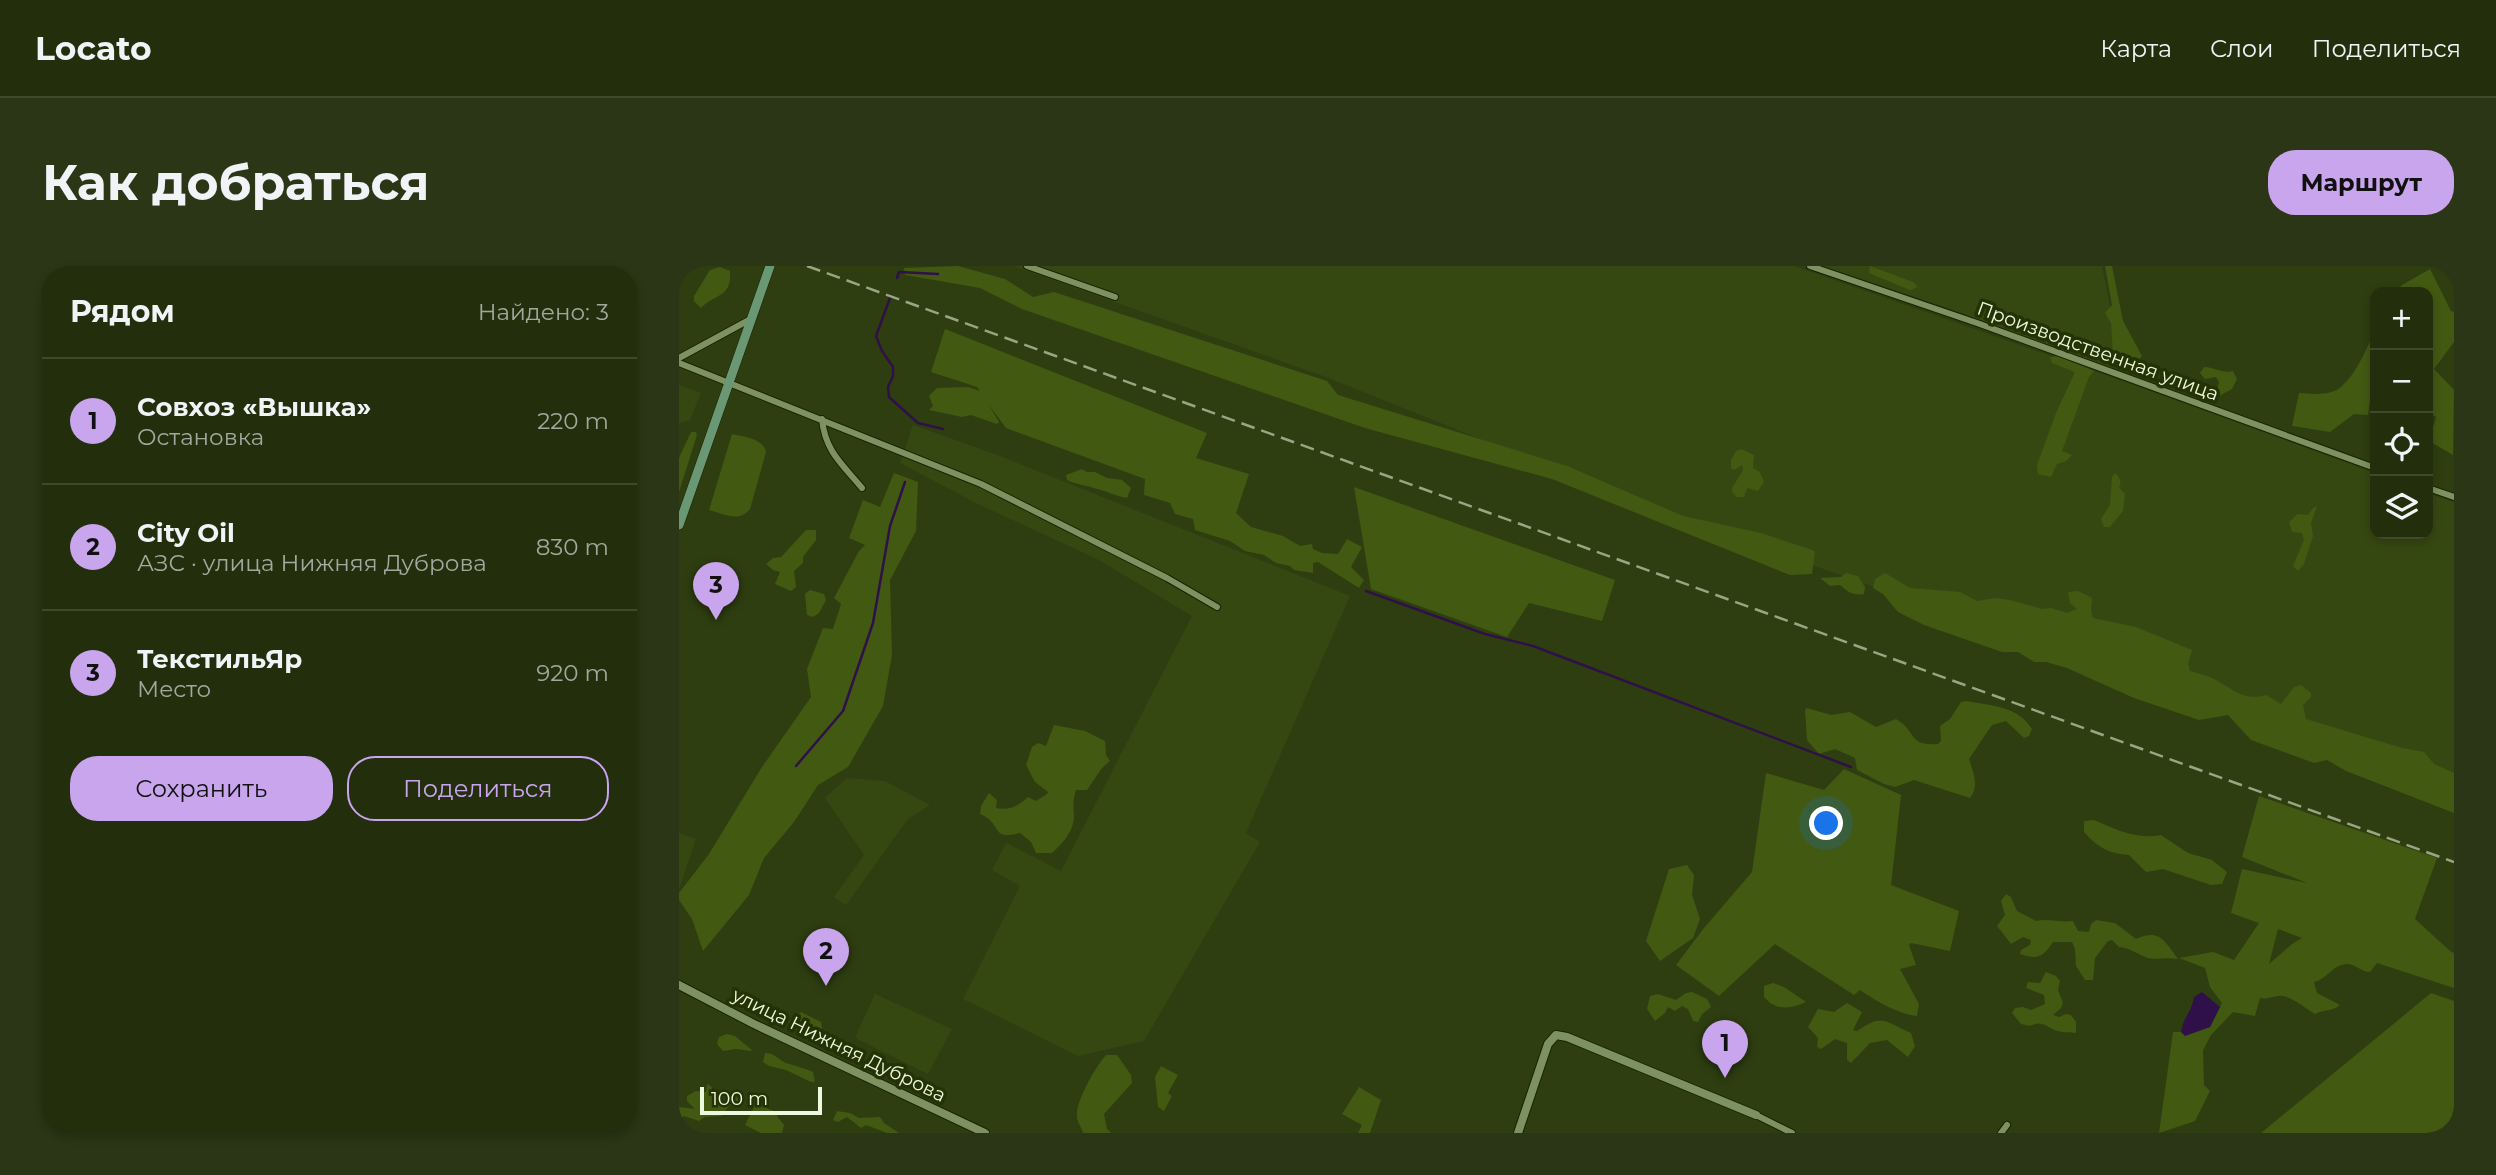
<!DOCTYPE html>
<html lang="ru">
<head>
<meta charset="utf-8">
<style>
  :root { --surface:#222e0c; --page:#2a3615; --text:#f1f3f6; --muted:#a2a89d; --line:#3f4a2d; --accent:#c9a5ee }
  body { margin:0; font-family:Montserrat,sans-serif; background:var(--page); color:var(--text) }
  .controls { position:absolute; right:21px; top:21px; display:grid; overflow:hidden; border-radius:14px; box-shadow:0 4px 10px #0003 }
  .controls button { width:63px; height:63px; display:grid; place-items:center; padding:0; border:0; border-bottom:2px solid var(--line); background:var(--surface); color:var(--text); font:35px sans-serif }
  .scale { position:absolute; left:21px; bottom:18px; width:122px; box-sizing:border-box; padding-left:7px; border:4px solid #edf9df; border-top:0; font-size:19px; line-height:24px; white-space:nowrap; color:#edf9df; -webkit-text-stroke:5px #243304; paint-order:stroke }
  .you { position:absolute; left:1148px; top:558px; width:24px; height:24px; margin:-18px; border:5px solid #fff; border-radius:50%; background:#1a73e8; box-shadow:0 0 0 10px #1a73e833 }
  .badge { display:grid; place-items:center; width:46px; height:46px; border-radius:50%; background:var(--accent); color:#111; font-size:23px; font-weight:700 }
  .pin { position:absolute; translate:-50% -58px; filter:drop-shadow(0 2px 4px #0008) }
  .pin::after { content:''; position:absolute; top:37px; width:24px; height:21px; background:inherit; clip-path:polygon(0 0,100% 0,50% 100%) }
  .list { margin:0; padding:0; list-style:none }
  h2 { display:flex; justify-content:space-between; align-items:center; height:91px; margin:0; padding:0 28px; font-size:30px }
  h2 small { font-size:23px; font-weight:400; color:var(--muted) }
  .list li { display:grid; grid-template-columns:46px 1fr auto; gap:21px; align-items:center; box-sizing:border-box; height:126px; padding:0 28px; border-top:2px solid var(--line) }
  .list b { display:block; font-size:26px; white-space:nowrap }
  .list p { margin:0; font-size:23px; white-space:nowrap; color:var(--muted) }
  .list em { font-size:23px; font-style:normal; color:var(--muted) }
  .actions { display:flex; gap:14px; padding:21px 28px }
  .actions a { flex:1; padding:16px 0; border:2px solid var(--accent); border-radius:28px; text-align:center; font-size:24px; color:var(--accent) }
  .actions .main { background:var(--accent); color:#111 }
  .icon { flex:none; width:38px; height:38px; fill:none; stroke:currentColor; stroke-width:2; stroke-linecap:round; stroke-linejoin:round }
  .map { position:relative; flex:none; width:1775px; height:867px; overflow:hidden; border-radius:28px }
  header { display:flex; align-items:center; gap:42px; box-sizing:border-box; height:98px; padding:0 35px; background:var(--surface); border-bottom:2px solid var(--line) }
  header strong { font-size:33px }
  nav { display:flex; gap:38px; margin-inline-start:auto; font-size:24px }
  .intro { display:flex; align-items:center; justify-content:space-between; box-sizing:border-box; height:168px; padding:0 42px }
  h1 { margin:0; font-size:49px }
  .button { padding:18px 32px; border-radius:28px; background:var(--accent); color:#111; font-size:24px; font-weight:700 }
  main { display:flex; gap:42px; padding:0 42px }
  aside { flex:1; background:var(--surface); border-radius:28px; box-shadow:0 4px 10px #0003 }
  .map>svg:first-child { display:block }
</style>
</head>
<body>
<header>
<strong>Locato</strong>
<nav><a>Карта</a><a>Слои</a><a>Поделиться</a></nav>
</header>
<div class="intro"><h1>Как добраться</h1><a class="button">Маршрут</a></div>
<main>
<aside>
<h2>Рядом<small>Найдено: 3</small></h2>
<ul class="list">
<li><span class="badge">1</span><div><b>Совхоз «Вышка»</b><p>Остановка</p></div><em>220 m</em></li>
<li><span class="badge">2</span><div><b>City Oil</b><p>АЗС · улица Нижняя Дуброва</p></div><em>830 m</em></li>
<li><span class="badge">3</span><div><b>ТекстильЯр</b><p>Место</p></div><em>920 m</em></li>
</ul>
<div class="actions"><a class="main">Сохранить</a><a>Поделиться</a></div>
</aside>
<div class="map">
<svg width="1775" height="867" viewBox="0 0 1775 867">
  <rect width="100%" height="100%" fill="#2e3e10"/>
  <path fill="#364812" d="M 334,0 L 1115,0 L 1432,111 L 1696,207 L 1696,268 L 1749,268 L 1749,227 L 1775,236 L 1775,526 L 986,247 L 647,111 Z
    M 1144,0 L 1423,0 L 1441,92 L 1432,103 L 1272,43 Z
    M 0,119 L 22,127 L 11,154 L 0,157 Z
    M 234,159 L 321,190 L 671,330 L 567,567 L 581,576 L 465,775 L 399,790 L 284,733 L 341,620 L 313,604 L 327,577 L 382,605 L 513,350 L 420,294 L 299,238 L 221,197 Z
    M 168,512 L 206,515 L 251,539 L 229,553 L 167,639 L 155,631 L 185,589 L 146,532 Z
    M 0,567 L 17,573 L 0,623 Z
    M 196,728 L 273,763 L 249,808 L 178,773 L 177,769 Z"/>
  <path fill="#425912" fill-rule="evenodd" d="M 279,0 L 326,13 L 354,31 L 375,26 L 648,115 L 659,129 L 888,200 L 1004,250 L 1082,267 L 1136,285 L 1133,308 L 1111,309 L 873,213 L 686,162 L 343,43 L 301,22 L 226,9 L 225,2 Z
    M 1191,0 L 1234,16 L 1239,21 L 1231,24 L 1190,7 Z
    M 1426,0 L 1433,0 L 1444,55 L 1463,90 L 1452,102 L 1425,95 L 1416,90 L 1419,87 L 1434,88 L 1432,57 L 1426,47 L 1433,39 Z
    M 41,1 L 51,5 C 53,32 37,27 22,42 L 15,35 L 15,30 L 31,4 Z
    M 1751,3 L 1772,45 L 1775,46 L 1775,76 L 1755,103 L 1775,124 L 1774,189 L 1750,175 L 1757,151 L 1749,146 L 1749,26 L 1716,26 L 1723,19 Z
    M 266,63 L 528,167 L 517,192 L 570,208 L 557,247 L 572,261 L 604,270 L 621,280 L 633,278 L 634,283 L 643,287 L 659,288 L 668,273 L 683,281 L 672,301 L 685,314 L 680,322 L 639,296 L 634,297 L 634,307 L 615,304 L 611,300 L 597,297 L 585,289 L 566,285 L 551,275 L 516,264 L 514,253 L 496,248 L 491,237 L 465,229 L 466,213 L 327,162 L 310,139 L 320,156 L 318,158 L 292,149 L 283,151 L 250,144 L 254,140 L 250,130 L 258,122 L 289,121 L 301,125 L 298,121 L 252,106 Z
    M 1696,64 L 1696,124 L 1692,128 L 1689,149 L 1675,148 L 1651,166 L 1613,160 L 1620,127 C 1633,128 1652,130 1662,121 C 1678,107 1688,82 1696,64 Z
    M 1379,90 L 1415,105 L 1410,111 L 1383,185 L 1393,189 L 1387,195 L 1378,198 L 1372,211 L 1359,208 L 1358,199 L 1377,147 L 1396,106 L 1373,97 L 1371,91 Z
    M 1525,101 C 1535,101 1544,108 1554,105 L 1558,113 L 1553,123 L 1540,130 L 1538,124 L 1540,116 L 1537,111 L 1526,113 L 1521,107 Z
    M 12,166 L 17,166 L 18,169 L 0,226 L 0,192 Z
    M 53,168 C 65,171 84,172 87,186 L 71,243 C 60,257 45,248 30,244 Z
    M 1062,183 L 1075,189 L 1074,202 L 1081,206 L 1085,216 L 1079,225 L 1068,222 L 1065,231 L 1058,231 L 1053,226 L 1053,222 L 1064,204 L 1063,199 L 1055,204 L 1052,202 L 1052,194 L 1057,185 Z
    M 403,203 L 408,206 L 416,206 L 428,212 L 443,214 L 452,222 L 448,232 C 436,230 428,225 418,223 C 407,219 399,219 388,214 L 387,209 Z
    M 215,207 L 239,216 L 237,265 L 211,314 L 213,389 L 204,440 L 169,501 L 139,519 L 115,556 L 85,592 L 70,629 L 24,685 L 13,653 L 0,634 L 0,627 L 30,588 L 83,501 L 132,431 L 128,403 L 144,362 L 154,363 L 162,338 L 155,332 L 180,285 L 186,279 L 170,272 L 184,234 L 201,241 Z
    M 1436,207 C 1441,212 1443,215 1440,222 L 1446,228 L 1444,245 L 1431,261 L 1425,261 L 1422,253 L 1431,239 L 1433,211 Z
    M 675,221 L 936,314 L 923,355 L 850,337 L 828,371 L 692,323 Z
    M 1638,240 L 1632,257 L 1634,270 L 1625,298 L 1619,305 L 1614,300 L 1625,274 L 1623,267 L 1613,266 L 1610,256 L 1619,248 L 1629,249 L 1634,242 Z
    M 127,264 L 137,264 L 137,274 L 124,291 L 124,297 L 115,305 L 117,321 L 112,325 L 96,318 L 101,306 L 94,304 L 87,298 L 94,292 L 102,291 Z
    M 1167,307 L 1179,310 L 1186,321 L 1185,328 C 1174,330 1169,326 1161,319 L 1151,320 L 1141,312 L 1162,311 Z
    M 1206,307 L 1231,322 L 1281,326 L 1298,335 L 1316,332 L 1331,334 L 1363,343 L 1372,342 L 1388,347 L 1398,343 L 1391,337 L 1389,326 L 1399,325 L 1413,332 L 1412,344 L 1414,352 L 1457,361 L 1513,384 L 1509,398 L 1511,405 C 1518,407 1526,409 1533,412 C 1554,422 1563,436 1587,429 L 1602,438 L 1615,421 L 1622,419 L 1632,427 L 1632,431 L 1624,439 L 1627,453 L 1723,482 L 1745,486 L 1755,498 L 1775,507 L 1775,547 L 1667,505 L 1648,494 L 1635,497 L 1572,474 L 1549,449 L 1520,454 L 1455,432 L 1388,402 L 1367,396 L 1355,396 L 1339,386 L 1323,386 L 1245,359 L 1219,346 L 1204,328 L 1194,322 L 1196,313 Z
    M 131,324 L 145,328 L 147,334 L 140,347 L 134,351 L 128,349 L 126,328 Z
    M 1288,435 C 1313,440 1339,440 1353,463 L 1350,470 L 1345,472 L 1327,455 L 1313,459 L 1290,493 C 1294,507 1301,519 1291,532 L 1235,514 L 1216,521 L 1205,518 L 1178,504 L 1176,492 L 1156,483 L 1140,488 L 1128,474 L 1126,444 L 1128,442 L 1152,449 L 1171,446 L 1197,461 L 1217,453 C 1239,466 1228,480 1259,478 L 1262,475 L 1261,460 L 1271,453 L 1282,436 Z
    M 375,459 L 406,465 L 426,475 L 427,489 L 431,495 L 423,502 L 408,524 L 397,524 C 393,535 395,542 395,553 C 393,567 383,578 373,587 L 357,587 L 352,576 L 341,567 C 310,575 325,558 301,548 L 302,540 L 310,527 L 318,534 L 317,542 C 331,545 339,540 349,531 L 357,535 L 368,528 L 369,526 L 356,516 L 347,499 L 353,481 L 359,477 L 367,480 Z
    M 1165,503 L 1222,529 L 1212,619 L 1280,645 L 1271,685 L 1232,677 L 1230,679 L 1237,699 L 1221,703 L 1240,738 L 1238,750 C 1219,748 1197,735 1181,724 L 1175,729 L 1096,678 L 1040,730 L 997,699 L 1025,662 L 1073,606 L 1087,507 L 1145,524 Z
    M 1580,530 L 1758,592 L 1736,653 L 1771,685 L 1775,687 L 1775,722 L 1698,697 L 1691,706 C 1683,706 1677,699 1670,698 C 1654,697 1649,713 1635,716 L 1638,727 L 1661,739 C 1653,746 1645,743 1636,748 C 1627,743 1615,732 1604,730 C 1596,729 1589,734 1581,732 L 1576,750 L 1554,746 L 1532,769 L 1524,784 L 1525,819 L 1531,825 L 1516,855 L 1480,867 L 1494,766 L 1502,766 L 1506,769 L 1531,761 L 1543,737 L 1531,721 L 1526,702 L 1500,692 L 1534,686 L 1555,694 L 1580,657 L 1552,647 L 1563,603 L 1628,617 L 1563,591 ZM 1599,663 L 1623,672 L 1613,678 L 1590,698 Z
    M 1415,554 C 1436,563 1458,574 1482,569 L 1509,587 L 1533,594 L 1548,606 L 1543,618 L 1532,619 L 1484,603 L 1467,606 L 1450,589 C 1430,588 1418,581 1405,566 L 1405,555 Z
    M 1008,599 L 1015,609 L 1013,629 L 1021,653 L 1014,672 L 981,695 L 967,675 L 990,603 Z
    M 1327,628 L 1332,631 L 1338,645 L 1357,655 C 1370,652 1380,657 1394,655 L 1399,665 L 1410,666 L 1412,658 L 1417,654 L 1436,657 L 1457,673 C 1480,662 1486,675 1499,693 C 1488,691 1475,694 1469,692 C 1458,688 1451,682 1440,681 L 1433,674 L 1429,675 L 1416,692 L 1414,714 L 1406,714 L 1397,700 L 1396,683 L 1393,676 L 1374,676 C 1364,691 1359,694 1341,688 L 1342,684 L 1351,679 L 1352,674 L 1344,671 L 1332,678 L 1318,660 L 1326,649 L 1322,635 Z
    M 1367,706 L 1377,710 L 1381,715 L 1379,724 L 1384,737 L 1382,742 L 1374,749 L 1380,751 L 1387,748 L 1392,749 L 1397,756 L 1397,767 C 1391,766 1384,767 1379,765 C 1368,762 1364,753 1351,760 L 1342,758 L 1333,747 L 1336,742 L 1344,741 L 1352,744 L 1366,738 L 1365,729 L 1347,722 L 1349,716 L 1361,717 Z
    M 1094,717 L 1105,721 L 1127,736 C 1111,743 1097,745 1085,731 L 1085,720 Z
    M 1013,726 L 1028,733 L 1032,741 L 1023,748 L 1019,756 L 1014,755 L 1009,743 L 1003,740 L 996,745 L 989,741 L 986,747 L 976,755 L 968,743 L 971,730 L 979,728 L 997,734 L 1007,727 Z
    M 1752,727 L 1775,735 L 1775,867 L 1582,867 Z
    M 1168,737 L 1183,746 L 1174,764 L 1178,765 C 1204,747 1205,755 1232,767 L 1236,780 L 1229,791 L 1208,774 L 1191,777 L 1172,797 L 1168,794 L 1168,777 L 1156,773 L 1142,783 L 1138,781 L 1139,772 L 1129,761 L 1139,743 L 1155,746 Z
    M 122,746 L 142,756 L 143,762 L 134,771 L 111,761 L 110,756 Z
    M 48,768 L 56,770 L 74,785 L 57,783 L 44,785 L 38,778 L 40,771 Z
    M 86,787 C 96,787 98,793 107,797 C 116,800 125,802 134,806 L 136,816 L 132,816 L 107,804 L 90,800 L 84,796 Z
    M 427,789 L 438,789 L 452,809 L 453,817 L 425,848 L 428,863 L 432,867 L 404,867 C 403,862 398,856 398,851 C 396,836 417,800 427,789 Z
    M 482,800 L 499,809 L 489,827 L 493,830 L 485,845 L 479,841 L 476,811 Z
    M 28,818 L 35,822 L 36,830 L 45,836 L 53,836 L 57,831 L 64,835 L 61,838 L 51,839 L 42,850 L 26,851 L 20,855 L 5,850 L 0,854 L 0,841 L 16,843 L 8,835 L 8,830 L 17,825 L 27,826 Z
    M 680,821 L 702,834 L 691,867 L 679,867 L 683,859 L 663,848 Z
    M 77,837 L 99,847 L 98,850 L 105,859 L 103,867 L 82,867 L 66,859 Z
    M 158,845 L 171,847 L 180,852 L 201,851 L 205,857 L 220,867 L 208,867 L 187,859 L 182,862 L 168,851 L 159,856 L 154,854 Z"/>
  <path fill="#301049" d="M 1523,726 L 1541,741 L 1531,761 L 1506,770 L 1502,766 C 1504,752 1513,745 1515,731 Z"/>
  <g fill="none" stroke-linecap="round" stroke-linejoin="round">
    <path stroke="#301049" stroke-width="2.5" d="M 218,12 L 220,6 L 259,8
      M 211,32 L 197,70 L 203,85 L 214,101 L 214,110 L 209,121 L 210,131 L 239,157 L 264,163
      M 687,325 L 806,368 L 854,380 L 1172,501
      M 117,500 L 164,445 L 194,357 L 211,260 L 226,216"/>
    <g stroke="#182302" stroke-width="8">
      <path id="minor" d="M 348,0 L 436,31
        M 1131,0 L 1298,57 L 1696,202
        M 0,92 L 70,54
        M 0,97 L 302,218 L 488,312 L 538,341
        M 143,153 C 146,185 163,198 183,222
        M 1749,222 L 1775,231
        M 1077,849 L 1113,867
        M 1322,867 L 1328,859"/>
    </g>
    <g stroke="#182302" stroke-width="10">
      <path id="tertiary" d="M 0,719 L 75,758 L 306,867
        M 839,867 L 869,778 L 877,769 L 888,771 L 1077,849"/>
    </g>
    <g stroke="#182302" stroke-width="10">
      <path id="secondary" d="M 0,259 L 91,0"/>
    </g>
    <use href="#minor" stroke="#7d9161" stroke-width="6"/>
    <use href="#tertiary" stroke="#7d9161" stroke-width="8"/>
    <use href="#secondary" stroke="#6a9874" stroke-width="9"/>
    <path stroke="#98a683" stroke-width="2.5" stroke-dasharray="14 7" stroke-linecap="butt" d="M 128,0 L 1775,596"/>
  </g>
  <g text-anchor="middle" dominant-baseline="central" stroke-width="7" stroke-linejoin="round" paint-order="stroke">
    <g font-size="19" fill="#edf9df" stroke="#243304">
      <text transform="translate(1419 85) rotate(20)">Производственная улица</text>
      <text transform="translate(160 779) rotate(26)">улица Нижняя Дуброва</text>
    </g>
  </g>
</svg>
<div class="controls">
<button>+</button>
<button>−</button>
<button><svg class="icon" aria-label="locate" viewBox="0 0 24 24"><circle cx="12" cy="12" r="6"/><path d="M12 2v4M12 18v4M2 12h4M18 12h4"/></svg></button>
<button><svg class="icon" aria-label="layers" viewBox="0 0 24 24"><path d="M12 4l9 5-9 5-9-5zM3 14l9 5 9-5"/></svg></button>
</div>
<div class="scale">100 m</div>
<div class="you"></div>
<div class="pin badge" style="left:1046px;top:812px">1</div>
<div class="pin badge" style="left:147px;top:720px">2</div>
<div class="pin badge" style="left:37px;top:354px">3</div>
</div>
</main>
</body>
</html>
